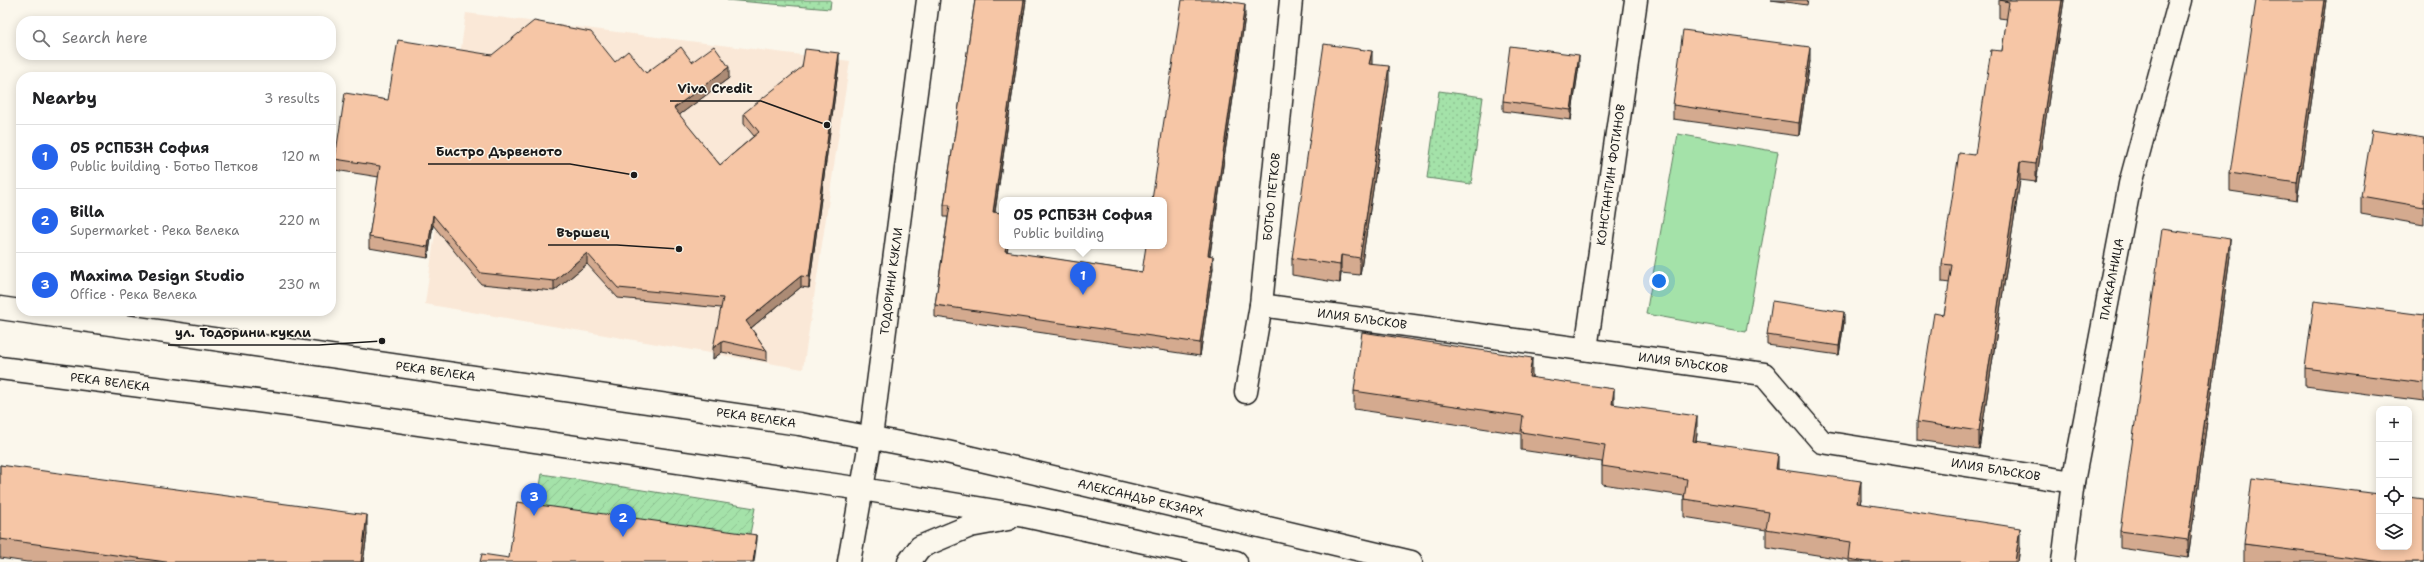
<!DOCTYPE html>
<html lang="en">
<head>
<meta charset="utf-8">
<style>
  :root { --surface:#fff; --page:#f2f2f2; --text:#202124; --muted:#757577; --line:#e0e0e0; --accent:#2563eb }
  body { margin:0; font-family:"Shantell Sans",sans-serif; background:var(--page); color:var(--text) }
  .controls { position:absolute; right:12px; bottom:12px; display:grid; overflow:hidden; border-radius:8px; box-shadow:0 2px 10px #0003 }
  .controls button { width:36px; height:36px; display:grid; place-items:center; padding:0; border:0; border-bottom:1px solid var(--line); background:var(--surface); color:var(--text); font:20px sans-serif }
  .you { position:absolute; left:1659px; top:281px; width:14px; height:14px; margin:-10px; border:3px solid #fff; border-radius:50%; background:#1a73e8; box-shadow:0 0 0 6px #1a73e833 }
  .badge { display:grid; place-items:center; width:26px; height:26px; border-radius:50%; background:var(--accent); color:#fff; font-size:13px; font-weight:700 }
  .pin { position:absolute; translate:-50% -33px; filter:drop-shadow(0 1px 2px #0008) }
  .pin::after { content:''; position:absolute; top:21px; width:14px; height:12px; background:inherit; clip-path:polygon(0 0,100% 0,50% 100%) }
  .popup { position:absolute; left:999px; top:197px; width:168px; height:52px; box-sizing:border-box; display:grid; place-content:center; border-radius:8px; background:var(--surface); filter:drop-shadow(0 1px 3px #0005); font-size:13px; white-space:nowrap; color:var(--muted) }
  .popup b { font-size:15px; color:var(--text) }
  .popup::after { content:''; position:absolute; left:50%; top:100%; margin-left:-8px; border:8px solid transparent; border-top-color:var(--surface) }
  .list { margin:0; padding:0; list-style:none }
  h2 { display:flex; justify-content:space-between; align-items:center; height:52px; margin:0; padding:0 16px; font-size:17px }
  h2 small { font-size:13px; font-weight:400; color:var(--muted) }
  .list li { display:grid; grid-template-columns:26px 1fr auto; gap:12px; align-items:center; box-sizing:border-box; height:64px; padding:0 16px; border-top:1px solid var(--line) }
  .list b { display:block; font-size:15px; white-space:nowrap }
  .list p { margin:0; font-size:13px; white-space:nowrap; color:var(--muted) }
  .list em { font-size:13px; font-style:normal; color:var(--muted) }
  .icon { flex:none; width:22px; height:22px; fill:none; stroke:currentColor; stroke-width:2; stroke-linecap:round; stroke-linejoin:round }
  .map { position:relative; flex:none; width:2424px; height:562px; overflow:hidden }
  .search { position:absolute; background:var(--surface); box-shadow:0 2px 10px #0003; left:16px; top:16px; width:320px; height:44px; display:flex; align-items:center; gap:10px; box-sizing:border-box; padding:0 14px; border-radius:16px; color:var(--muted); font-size:15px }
  .panel { position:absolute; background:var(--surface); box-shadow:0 2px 10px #0003; left:16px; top:72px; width:320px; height:244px; border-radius:16px }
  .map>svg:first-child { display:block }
</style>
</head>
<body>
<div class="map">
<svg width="2424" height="562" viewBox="0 0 2424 562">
  <defs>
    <pattern id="park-dots" width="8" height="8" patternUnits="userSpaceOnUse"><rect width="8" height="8" fill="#a4e2a9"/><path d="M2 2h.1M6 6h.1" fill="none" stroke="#8dc191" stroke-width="1.8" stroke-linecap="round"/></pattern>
    <pattern id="garden-furrows" width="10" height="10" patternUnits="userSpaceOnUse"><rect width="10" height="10" fill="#a4e2a9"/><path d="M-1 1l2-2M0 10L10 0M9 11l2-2" fill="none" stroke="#8dc191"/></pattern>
  </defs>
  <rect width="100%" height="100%" fill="#fbf7ec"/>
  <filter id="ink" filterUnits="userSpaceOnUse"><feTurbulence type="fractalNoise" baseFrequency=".025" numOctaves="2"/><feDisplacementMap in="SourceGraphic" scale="8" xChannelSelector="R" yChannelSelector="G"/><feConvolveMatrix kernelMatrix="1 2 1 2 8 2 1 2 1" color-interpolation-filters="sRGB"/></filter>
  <g filter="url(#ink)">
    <path fill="#fae8d7" d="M 466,13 L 850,61 L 803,369 L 425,304 Z"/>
    <path fill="url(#park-dots)" stroke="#607f62" d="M 727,0 L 831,0 L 830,9 Z
      M 1439,91 L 1483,97 L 1471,184 L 1427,178 Z"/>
    <path fill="url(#garden-furrows)" stroke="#607f62" d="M 542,474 L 755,508 L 749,539 L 536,510 Z"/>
    <path fill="#a4e2a9" stroke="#607f62" d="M 1678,134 L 1778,152 L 1746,332 L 1646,314 Z"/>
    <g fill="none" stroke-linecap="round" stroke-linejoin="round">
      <g stroke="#1c1c1c" stroke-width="25">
        <g id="minor">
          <path id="s1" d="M 1261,305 L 1764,374 L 1822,442 L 2073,482"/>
          <path id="s2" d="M 1586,349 L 1636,0"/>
          <path id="s3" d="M 1246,392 L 1261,305 L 1291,0"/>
          <path id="s4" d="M 2063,562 L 2073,482 L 2130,184 L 2180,0"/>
        </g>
      </g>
      <g stroke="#1c1c1c" stroke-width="25">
        <g id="tertiary">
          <path id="s5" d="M 0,308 L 799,424 L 947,452 L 1411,562"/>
          <path id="s6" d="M 0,368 L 296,406 L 862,489 L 1025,516 L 1236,562"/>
          <path id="s7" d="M 849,562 L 871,437 L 928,0"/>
          <path d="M 909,562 L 920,547 L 970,526 L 1008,519"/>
        </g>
      </g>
      <use href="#minor" stroke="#fbf7ec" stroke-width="22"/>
      <use href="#tertiary" stroke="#fbf7ec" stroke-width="22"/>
    </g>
    <path fill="#d4aa8f" stroke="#1c1c1c" d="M 975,0 L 1026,0 L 995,212 L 1008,246 L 1007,252 L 1142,272 L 1245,16 L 1210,255 L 1213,268 L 1200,356 L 935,317 L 935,305 L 948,217 L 944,217 L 944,205 Z
      M 1771,0 L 1808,0 L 1807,5 Z
      M 1999,0 L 2064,0 L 2036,182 L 2020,180 L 1979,449 L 1917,440 L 1917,422 L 1944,315 L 1950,283 L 1942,282 L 1942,264 L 1975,155 L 2002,51 L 2007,19 L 1999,18 Z
      M 2326,0 L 2297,201 L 2230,191 L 2230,173 Z
      M 492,55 L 615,62 L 646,73 L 692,62 L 729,78 L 679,115 L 720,165 L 754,136 L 744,124 L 744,113 L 839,64 L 809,288 L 801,287 L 751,328 L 767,351 L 767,361 L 722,352 L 713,359 L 721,308 L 618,298 L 587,264 L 554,291 L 481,284 L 433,225 L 428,258 L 369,248 L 369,237 L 379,177 L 335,170 L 335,159 L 388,100 Z
      M 1810,61 L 1799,136 L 1673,119 L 1673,105 Z
      M 1372,64 L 1389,84 L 1360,275 L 1341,273 L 1340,283 L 1292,275 L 1292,258 Z
      M 1579,65 L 1571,120 L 1503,111 L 1503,101 Z
      M 2424,138 L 2424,225 L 2361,214 L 2361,196 Z
      M 2230,256 L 2188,558 L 2120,548 L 2120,531 Z
      M 2424,315 L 2424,401 L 2305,386 L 2305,368 Z
      M 1844,322 L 1839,355 L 1767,345 L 1767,335 Z
      M 1532,375 L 1532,377 L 1614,404 L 1697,434 L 1696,441 L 1778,469 L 1861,499 L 1860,504 L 2020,546 L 2018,562 L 1849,562 L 1849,560 L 1766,547 L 1766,530 L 1684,517 L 1684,496 L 1602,484 L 1602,462 L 1521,450 L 1521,434 L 1354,409 L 1354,391 Z
      M 0,465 L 367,534 L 363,562 L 27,562 L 0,558 Z
      M 2244,544 L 2424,562 L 2244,562 Z"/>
    <path fill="#ac8b74" stroke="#1c1c1c" d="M 1024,0 L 1026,0 L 993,224 L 993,212 Z
      M 2062,0 L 2064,0 L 2036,182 L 2036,164 Z
      M 2324,0 L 2326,0 L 2297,201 L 2297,183 Z
      M 1245,4 L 1245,16 L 1208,267 L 1208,255 Z
      M 1810,47 L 1810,61 L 1799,136 L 1799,123 Z
      M 1372,51 L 1372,69 L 1369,64 Z
      M 839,53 L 839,64 L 809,288 L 809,277 Z
      M 1579,55 L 1579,65 L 1571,120 L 1571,110 Z
      M 1389,66 L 1389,84 L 1360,275 L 1360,258 Z
      M 729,67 L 729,78 L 674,119 L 674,108 Z
      M 2020,162 L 2020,180 L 1979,449 L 1979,431 Z
      M 433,215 L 433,225 L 428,258 L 428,247 Z
      M 2230,239 L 2230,256 L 2188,558 L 2188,540 Z
      M 1006,246 L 1008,246 L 1005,264 L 1005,251 Z
      M 587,253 L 587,264 L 554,291 L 554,281 Z
      M 1341,255 L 1341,273 L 1340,283 L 1340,265 Z
      M 1213,256 L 1213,268 L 1200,356 L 1200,343 Z
      M 801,276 L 801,287 L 746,332 L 746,321 Z
      M 1844,312 L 1844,322 L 1839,355 L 1839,346 Z
      M 722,341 L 722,352 L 713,359 L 713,348 Z
      M 1532,358 L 1532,375 L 1529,394 L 1529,377 Z
      M 1614,389 L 1614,407 L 1612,404 Z
      M 1697,416 L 1697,434 L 1693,459 L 1693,441 Z
      M 1778,454 L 1778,472 L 1776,469 Z
      M 1861,481 L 1861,499 L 1857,521 L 1857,503 Z
      M 367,515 L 367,534 L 363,562 L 361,562 Z
      M 2020,528 L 2020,546 L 2018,562 L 2015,562 Z
      M 757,535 L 757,540 L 754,562 L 753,562 Z"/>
    <path fill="#f6c6a6" stroke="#1c1c1c" d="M 975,0 L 1024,0 L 993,212 L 1002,213 L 1002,246 L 1006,246 L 1005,251 L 1142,272 L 1146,246 L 1164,246 L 1164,200 L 1152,200 L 1182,0 L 1219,0 L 1245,4 L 1208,255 L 1213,256 L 1200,343 L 935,305 L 950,205 L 944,205 Z
      M 2000,0 L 2062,0 L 2036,164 L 2020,162 L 1979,431 L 1917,422 L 1934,313 L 1944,315 L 1952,265 L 1942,264 L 1959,153 L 1975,155 L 1991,50 L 2002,51 L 2009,2 Z
      M 2256,0 L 2324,0 L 2297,183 L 2230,173 Z
      M 534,21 L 591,32 L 615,62 L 628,51 L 646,73 L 681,47 L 692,62 L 714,46 L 729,67 L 674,108 L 720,165 L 759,132 L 744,113 L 802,67 L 805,49 L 839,53 L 809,277 L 801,276 L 746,321 L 767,351 L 722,341 L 713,348 L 723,298 L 618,288 L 587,253 L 554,281 L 481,273 L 433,215 L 428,247 L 369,237 L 380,166 L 335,159 L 345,93 L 388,100 L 398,40 L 492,55 Z
      M 1683,30 L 1810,47 L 1799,123 L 1673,105 Z
      M 1324,44 L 1372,51 L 1369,64 L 1389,66 L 1360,258 L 1341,255 L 1340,265 L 1292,258 Z
      M 1510,46 L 1579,55 L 1571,110 L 1503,101 Z
      M 2372,130 L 2424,138 L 2424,207 L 2361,196 Z
      M 2162,229 L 2230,239 L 2188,540 L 2120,531 Z
      M 1772,301 L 1844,312 L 1839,346 L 1767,335 Z
      M 2314,301 L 2424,315 L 2424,383 L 2305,368 Z
      M 1362,332 L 1532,358 L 1529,377 L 1614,389 L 1612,404 L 1697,416 L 1693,441 L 1778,454 L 1776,469 L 1861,481 L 1857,503 L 2020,528 L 2015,562 L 1866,562 L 1849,559 L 1851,542 L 1766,529 L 1769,512 L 1684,499 L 1687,479 L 1602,466 L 1605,445 L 1521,432 L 1523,416 L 1354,391 Z
      M 0,465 L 367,515 L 361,562 L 166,562 L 0,539 Z
      M 2252,478 L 2379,494 L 2379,547 L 2409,547 L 2409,497 L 2424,499 L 2424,562 L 2383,562 L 2244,544 Z
      M 517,502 L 757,535 L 753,562 L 480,562 L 482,554 L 509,558 Z"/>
  </g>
  <g text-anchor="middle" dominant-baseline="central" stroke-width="3" stroke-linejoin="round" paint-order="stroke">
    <g font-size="12" fill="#1c1c1c" stroke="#fbf7ec">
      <text stroke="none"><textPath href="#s2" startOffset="176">КОНСТАНТИН ФОТИНОВ</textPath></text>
      <text stroke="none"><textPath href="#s3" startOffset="197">БОТЬО ПЕТКОВ</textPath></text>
      <text stroke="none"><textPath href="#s4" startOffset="287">ПЛАКАЛНИЦА</textPath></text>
      <text stroke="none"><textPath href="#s7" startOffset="284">ТОДОРИНИ КУКЛИ</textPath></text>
      <text stroke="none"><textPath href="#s1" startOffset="102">ИЛИЯ БЛЪСКОВ</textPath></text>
      <text stroke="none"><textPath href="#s1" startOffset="426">ИЛИЯ БЛЪСКОВ</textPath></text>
      <text stroke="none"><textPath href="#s5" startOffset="440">РЕКА ВЕЛЕКА</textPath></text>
      <text stroke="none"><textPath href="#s6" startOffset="111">РЕКА ВЕЛЕКА</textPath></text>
      <text stroke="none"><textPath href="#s5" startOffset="764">РЕКА ВЕЛЕКА</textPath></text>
      <text stroke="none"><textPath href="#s1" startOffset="773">ИЛИЯ БЛЪСКОВ</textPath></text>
      <text stroke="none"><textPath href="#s5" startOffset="1157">АЛЕКСАНДЪР ЕКЗАРХ</textPath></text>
    </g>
  </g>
  <path fill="none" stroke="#1c1c1c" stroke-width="1.5" d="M827 125L761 101H670M634 175L570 164H428M679 249L617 245H548M382 341L319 345H168"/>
  <g fill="#1c1c1c" stroke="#fbf7ec" stroke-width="1.5">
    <circle cx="827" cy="125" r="4"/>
    <circle cx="634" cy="175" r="4"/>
    <circle cx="679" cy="249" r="4"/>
    <circle cx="382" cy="341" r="4"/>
  </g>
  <g font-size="13" text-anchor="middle" font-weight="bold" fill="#1c1c1c" stroke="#fbf7ec" stroke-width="3" stroke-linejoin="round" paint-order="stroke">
    <text x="715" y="93">Viva Credit</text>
    <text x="499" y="156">Бистро Дървеното</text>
    <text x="583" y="237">Вършец</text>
    <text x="243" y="337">ул. Тодорини кукли</text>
  </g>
</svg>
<div class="controls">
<button>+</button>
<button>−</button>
<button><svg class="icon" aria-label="locate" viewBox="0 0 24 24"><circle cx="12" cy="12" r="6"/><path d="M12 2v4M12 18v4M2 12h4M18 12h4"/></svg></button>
<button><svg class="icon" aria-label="layers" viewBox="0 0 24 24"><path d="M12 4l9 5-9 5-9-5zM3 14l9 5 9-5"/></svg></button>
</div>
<div class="you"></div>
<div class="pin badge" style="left:1083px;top:295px">1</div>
<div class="popup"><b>05 РСПБЗН София</b>Public building</div>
<div class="pin badge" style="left:623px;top:537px">2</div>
<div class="pin badge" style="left:534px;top:516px">3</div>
<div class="search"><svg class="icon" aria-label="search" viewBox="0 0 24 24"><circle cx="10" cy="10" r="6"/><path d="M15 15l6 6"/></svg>Search here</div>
<section class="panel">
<h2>Nearby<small>3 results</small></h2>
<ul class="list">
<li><span class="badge">1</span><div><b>05 РСПБЗН София</b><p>Public building · Ботьо Петков</p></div><em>120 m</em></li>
<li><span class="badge">2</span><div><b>Billa</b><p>Supermarket · Река Велека</p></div><em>220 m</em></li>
<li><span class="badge">3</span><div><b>Maxima Design Studio</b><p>Office · Река Велека</p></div><em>230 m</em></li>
</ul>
</section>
</div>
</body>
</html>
